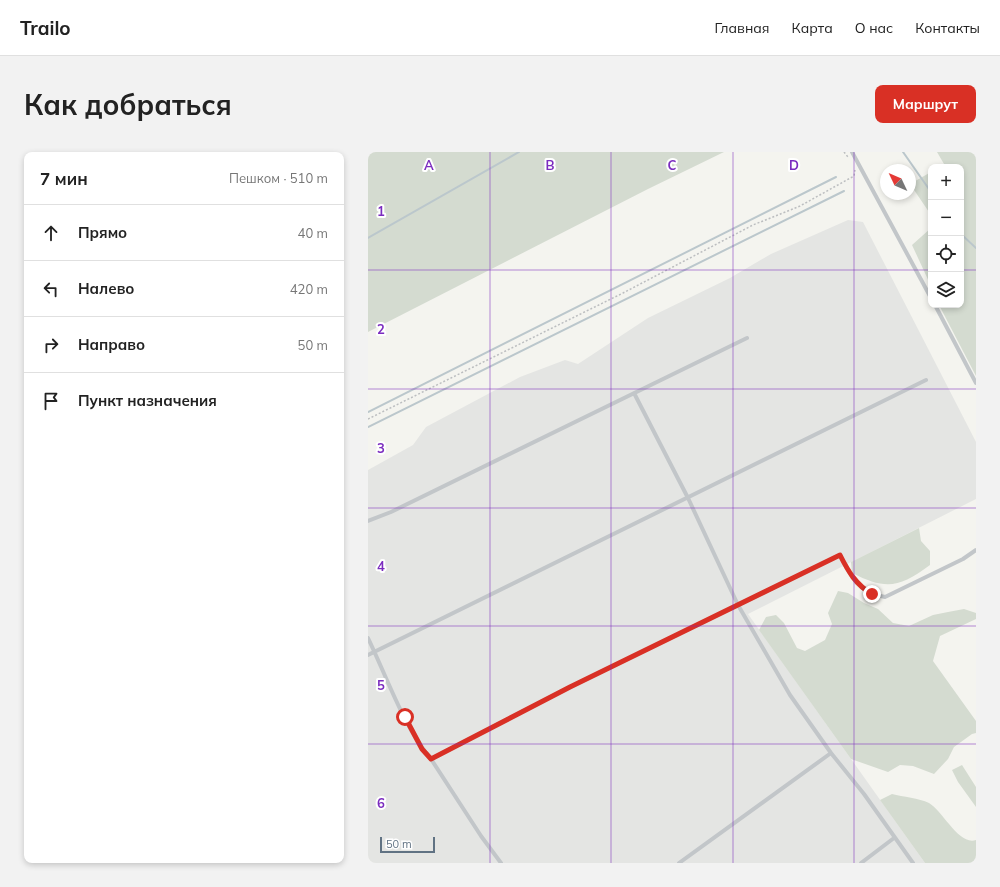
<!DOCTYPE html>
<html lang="ru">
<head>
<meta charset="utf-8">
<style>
  :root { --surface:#fff; --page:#f2f2f2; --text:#222; --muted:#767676; --line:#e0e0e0; --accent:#d93025 }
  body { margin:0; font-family:Mulish,sans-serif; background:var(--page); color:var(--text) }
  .controls { position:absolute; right:12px; top:12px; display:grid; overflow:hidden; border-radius:8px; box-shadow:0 2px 6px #0003 }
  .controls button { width:36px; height:36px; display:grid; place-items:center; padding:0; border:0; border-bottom:1px solid var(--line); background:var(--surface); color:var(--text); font:20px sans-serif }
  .compass { position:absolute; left:512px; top:12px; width:36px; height:36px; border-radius:50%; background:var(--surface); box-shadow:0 2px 6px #0003; rotate:314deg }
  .scale { position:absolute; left:12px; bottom:10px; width:55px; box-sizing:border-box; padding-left:4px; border:2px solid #607283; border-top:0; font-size:11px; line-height:14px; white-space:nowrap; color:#607283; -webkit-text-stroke:3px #fff; paint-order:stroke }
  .stop { position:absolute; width:12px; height:12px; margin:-9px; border:3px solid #d93025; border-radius:50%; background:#fff }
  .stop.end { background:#d93025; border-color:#fff; box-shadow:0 1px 4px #0008 }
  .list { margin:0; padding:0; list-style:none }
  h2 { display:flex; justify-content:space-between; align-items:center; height:52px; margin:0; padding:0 16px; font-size:17px }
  h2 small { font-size:13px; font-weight:400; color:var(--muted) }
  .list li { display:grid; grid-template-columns:26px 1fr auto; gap:12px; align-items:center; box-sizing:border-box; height:56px; padding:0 16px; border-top:1px solid var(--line) }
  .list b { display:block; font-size:15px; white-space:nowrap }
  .list em { font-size:13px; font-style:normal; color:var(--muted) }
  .icon { flex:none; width:22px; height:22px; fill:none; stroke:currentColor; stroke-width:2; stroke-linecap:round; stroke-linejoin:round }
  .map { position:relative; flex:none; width:608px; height:711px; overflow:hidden; border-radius:8px }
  header { display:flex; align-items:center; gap:24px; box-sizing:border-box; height:56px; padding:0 20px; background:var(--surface); border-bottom:1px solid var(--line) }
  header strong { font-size:19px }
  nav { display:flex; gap:22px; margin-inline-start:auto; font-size:14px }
  .intro { display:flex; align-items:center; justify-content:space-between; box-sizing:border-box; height:96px; padding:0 24px }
  h1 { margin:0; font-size:28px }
  .button { padding:10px 18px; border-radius:8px; background:var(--accent); color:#fff; font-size:14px; font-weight:700 }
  main { display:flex; gap:24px; padding:0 24px }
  aside { flex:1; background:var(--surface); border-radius:8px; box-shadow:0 2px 6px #0003 }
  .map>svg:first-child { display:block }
</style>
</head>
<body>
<header>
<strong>Trailo</strong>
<nav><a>Главная</a><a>Карта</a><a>О нас</a><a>Контакты</a></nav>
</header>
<div class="intro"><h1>Как добраться</h1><a class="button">Маршрут</a></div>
<main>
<aside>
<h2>7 мин<small>Пешком · 510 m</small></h2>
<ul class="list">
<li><svg class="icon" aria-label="ahead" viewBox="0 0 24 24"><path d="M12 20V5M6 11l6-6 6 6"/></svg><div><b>Прямо</b></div><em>40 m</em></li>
<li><svg class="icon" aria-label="left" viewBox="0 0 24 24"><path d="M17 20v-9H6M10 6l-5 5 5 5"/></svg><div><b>Налево</b></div><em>420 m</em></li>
<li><svg class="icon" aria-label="right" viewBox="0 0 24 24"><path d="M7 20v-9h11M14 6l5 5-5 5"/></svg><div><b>Направо</b></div><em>50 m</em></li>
<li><svg class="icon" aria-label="arrive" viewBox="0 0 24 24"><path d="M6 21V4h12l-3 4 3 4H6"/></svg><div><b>Пункт назначения</b></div></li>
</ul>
</aside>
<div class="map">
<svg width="608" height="711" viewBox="0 0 608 711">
  <rect width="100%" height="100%" fill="#f4f4ef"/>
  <path fill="#e4e5e3" d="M 480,68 L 495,70 L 608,290 L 608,347 L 380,462 L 557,711 L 0,711 L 0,318 L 45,293 L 58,275 L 152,225 L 197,208 L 210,212 L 280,166 L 362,126 L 403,102 Z"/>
  <path fill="#d4dbd0" d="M 0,0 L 356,0 L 280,37 L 0,180 Z
    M 569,0 L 608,0 L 608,224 L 571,153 L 593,153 L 593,15 L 572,15 L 576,12 Z
    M 563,20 L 563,63 L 542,32 Z
    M 563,76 L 563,134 L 544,93 Z
    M 551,376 L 553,389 L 562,399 L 562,413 C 531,436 518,438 484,421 L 483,410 Z
    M 470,439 L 480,441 L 496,451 L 510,457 L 525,471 L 541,474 L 565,463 L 580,460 L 596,457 L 608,461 L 608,467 L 572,484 L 565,509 L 608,569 L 608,581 L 604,582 L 586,595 L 580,607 L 566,622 L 545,614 L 532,613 L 520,620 L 483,607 L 391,478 L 398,465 L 408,463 L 416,471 L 429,496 L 437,499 L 457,488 L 464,472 L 460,461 Z
    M 594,613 L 608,635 L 608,655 L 590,630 L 584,618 Z
    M 524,642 C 535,645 551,646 561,651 C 575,659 591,694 608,688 L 608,711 L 557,711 L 512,648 Z"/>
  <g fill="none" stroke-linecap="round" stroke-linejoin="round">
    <path stroke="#bbc7cc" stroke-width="2" d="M 535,0 L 563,40
      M 593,82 L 608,96
      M 0,86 L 151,0
      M 0,260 L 468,25
      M 0,275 L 476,39"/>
    <path stroke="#bcbec0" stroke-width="1.5" stroke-dasharray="2 2" stroke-linecap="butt" d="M 476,0 L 480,5
      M 0,267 L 255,141 L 385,73 L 432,54 L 486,24 L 487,18"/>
    <path stroke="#c2c6c9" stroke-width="4" d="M 484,0 L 563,146
      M 567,153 L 608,231
      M 266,241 L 320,346 L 370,453 L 472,403 C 483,426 490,440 517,445 L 595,407 L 608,398
      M 0,369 L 23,360 L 379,186
      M 0,486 C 18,523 36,576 63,607 L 113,684 L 133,711
      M 0,503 L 558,228
      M 63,607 L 202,535 L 370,453 L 422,543 L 463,601 L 496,642 L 545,711
      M 311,711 L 463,601
      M 493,711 L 526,686"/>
  </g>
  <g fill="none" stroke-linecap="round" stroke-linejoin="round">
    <path stroke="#d93025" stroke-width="5" d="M 37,565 L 54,597 L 63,607 L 202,535 L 472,403 C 480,419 488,433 504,442"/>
  </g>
  <path fill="none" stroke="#7b2cbf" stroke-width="1" stroke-opacity="0.55" d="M 122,0 L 122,711M 243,0 L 243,711M 365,0 L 365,711M 486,0 L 486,711M 0,118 L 563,118M 593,118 L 608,118M 0,237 L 608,237M 0,356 L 608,356M 0,474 L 608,474M 0,592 L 608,592"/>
  <g font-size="13" text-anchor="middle" font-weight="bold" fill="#7b2cbf" stroke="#fff" stroke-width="4" stroke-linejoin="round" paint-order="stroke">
    <text x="61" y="18">A</text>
    <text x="182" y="18">B</text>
    <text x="304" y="18">C</text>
    <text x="426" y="18">D</text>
    <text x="13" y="64">1</text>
    <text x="13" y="182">2</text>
    <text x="13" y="301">3</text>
    <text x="13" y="419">4</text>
    <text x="13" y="538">5</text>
    <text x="13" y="656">6</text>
  </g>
</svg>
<div class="controls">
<button>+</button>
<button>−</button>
<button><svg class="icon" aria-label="locate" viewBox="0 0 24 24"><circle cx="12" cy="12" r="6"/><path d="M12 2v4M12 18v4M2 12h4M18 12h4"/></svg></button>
<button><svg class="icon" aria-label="layers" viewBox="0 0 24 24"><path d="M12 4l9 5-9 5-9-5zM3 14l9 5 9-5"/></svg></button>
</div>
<svg class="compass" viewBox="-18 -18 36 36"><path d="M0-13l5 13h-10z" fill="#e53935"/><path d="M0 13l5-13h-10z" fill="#767676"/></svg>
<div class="scale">50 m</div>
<div class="stop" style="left:37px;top:565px"></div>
<div class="stop end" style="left:504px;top:442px"></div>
</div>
</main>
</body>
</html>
